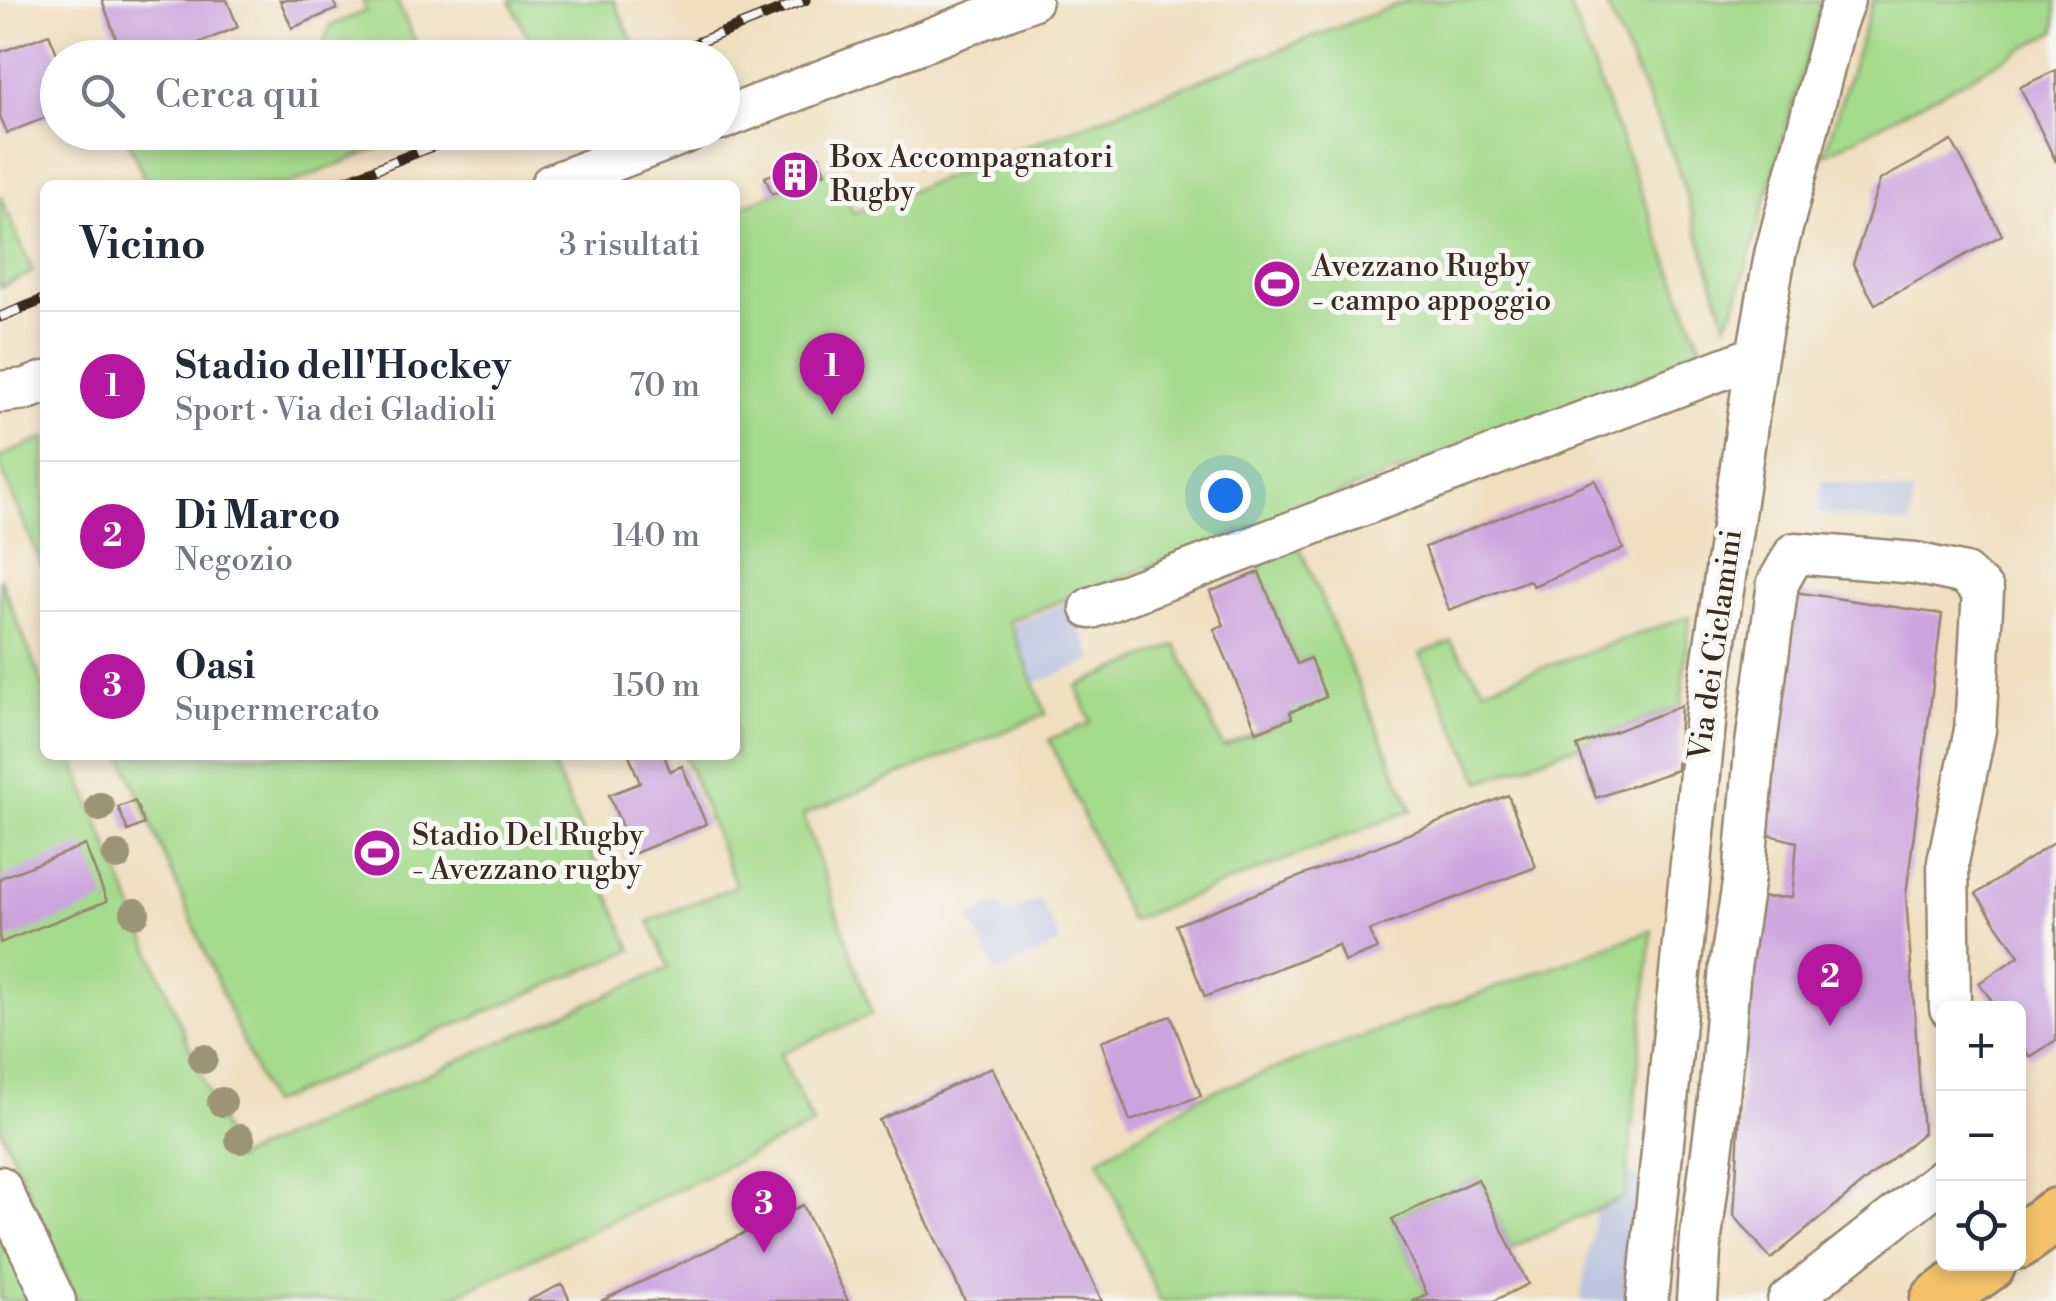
<!DOCTYPE html>
<html lang="it">
<head>
<meta charset="utf-8">
<style>
  :root { --surface:#fff; --page:#f2f2f3; --text:#1f2937; --muted:#747a83; --line:#e0e1e3; --accent:#b5179e }
  body { margin:0; font-family:"Libre Bodoni",serif; background:var(--page); color:var(--text) }
  .controls { position:absolute; right:30px; bottom:30px; display:grid; overflow:hidden; border-radius:15px; box-shadow:0 5px 15px #0003 }
  .controls button { width:90px; height:90px; display:grid; place-items:center; padding:0; border:0; border-bottom:2px solid var(--line); background:var(--surface); color:var(--text); font:50px sans-serif }
  .you { position:absolute; left:1225px; top:495px; width:35px; height:35px; margin:-25px; border:8px solid #fff; border-radius:50%; background:#1a73e8; box-shadow:0 0 0 15px #1a73e833 }
  .badge { display:grid; place-items:center; width:65px; height:65px; border-radius:50%; background:var(--accent); color:#fff; font-size:32px; font-weight:700 }
  .pin { position:absolute; translate:-50% -82px; filter:drop-shadow(0 2px 5px #0008) }
  .pin::after { content:''; position:absolute; top:52px; width:35px; height:30px; background:inherit; clip-path:polygon(0 0,100% 0,50% 100%) }
  .list { margin:0; padding:0; list-style:none }
  h2 { display:flex; justify-content:space-between; align-items:center; height:130px; margin:0; padding:0 40px; font-size:42px }
  h2 small { font-size:32px; font-weight:400; color:var(--muted) }
  .list li { display:grid; grid-template-columns:65px 1fr auto; gap:30px; align-items:center; box-sizing:border-box; height:150px; padding:0 40px; border-top:2px solid var(--line) }
  .list b { display:block; font-size:38px; white-space:nowrap }
  .list p { margin:0; font-size:32px; white-space:nowrap; color:var(--muted) }
  .list em { font-size:32px; font-style:normal; color:var(--muted) }
  .icon { flex:none; width:55px; height:55px; fill:none; stroke:currentColor; stroke-width:2; stroke-linecap:round; stroke-linejoin:round }
  .map { position:relative; flex:none; width:2056px; height:1301px; overflow:hidden }
  .search { position:absolute; background:var(--surface); box-shadow:0 5px 15px #0003; left:40px; top:40px; width:700px; height:110px; display:flex; align-items:center; gap:25px; box-sizing:border-box; padding:0 35px; border-radius:55px; color:var(--muted); font-size:38px }
  .panel { position:absolute; background:var(--surface); box-shadow:0 5px 15px #0003; left:40px; top:180px; width:700px; height:580px; border-radius:15px }
  .map>svg:first-child { display:block }
</style>
</head>
<body>
<div class="map">
<svg width="2056" height="1301" viewBox="0 0 2056 1301">
  <rect width="100%" height="100%" fill="#f6f6f2"/>
  <filter id="ink" filterUnits="userSpaceOnUse"><feTurbulence type="fractalNoise" baseFrequency=".01" numOctaves="2"/><feDisplacementMap in="SourceGraphic" scale="20" xChannelSelector="R" yChannelSelector="G"/><feConvolveMatrix kernelMatrix="1 2 1 2 8 2 1 2 1" color-interpolation-filters="sRGB"/></filter>
  <filter id="wash" filterUnits="userSpaceOnUse"><feTurbulence type="fractalNoise" baseFrequency=".0048" numOctaves="4" result="noise"/><feDisplacementMap in="SourceGraphic" scale="40" xChannelSelector="R" yChannelSelector="G"/><feGaussianBlur stdDeviation="2.25" result="paint"/><feColorMatrix in="noise" values="0 0 0 0 0 0 0 0 0 0 0 0 0 0 0 0 0 1.4 0 .05"/><feComposite in="paint" operator="in"/></filter>
  <g filter="url(#wash)">
    <rect width="100%" height="100%" fill="#f0dfbf"/>
    <path fill="#bcc3de" d="M 1822,480 L 1914,493 L 1910,525 L 1818,513 Z
      M 1070,602 L 1094,660 L 1034,684 L 1011,625 Z
      M 1040,899 L 1061,943 L 996,973 L 970,918 L 1000,903 L 1006,915 Z
      M 1627,1174 L 1644,1178 L 1631,1301 L 1580,1301 L 1596,1210 L 1625,1197 Z"/>
    <path fill="#a4da8b" stroke="#708254" stroke-width="2.5" d="M 363,0 L 396,0 L 423,57 L 269,57 L 294,53 L 321,54 L 330,26 L 366,11 Z
      M 510,0 L 614,0 L 634,45 L 603,57 L 499,57 L 530,43 Z
      M 1409,0 L 1567,0 L 1704,354 L 1009,621 L 1046,714 L 803,815 L 872,1014 L 780,1054 L 813,1125 L 443,1301 L 77,1301 L 0,1127 L 0,578 L 45,690 L 45,755 L 71,755 L 235,1159 L 669,968 L 649,921 L 736,886 L 684,755 L 735,755 L 735,209 L 836,169 L 853,213 Z
      M 1604,0 L 1823,0 L 1735,307 L 1726,323 L 1677,165 Z
      M 1873,0 L 2056,0 L 2056,31 L 1824,155 Z
      M 125,133 L 417,133 L 287,185 L 147,185 Z
      M 0,195 L 33,272 L 0,287 Z
      M 45,438 L 45,572 L 0,466 L 0,457 Z
      M 1299,546 L 1412,810 L 1130,921 L 1049,739 L 1091,723 L 1077,686 L 1176,645 L 1223,747 L 1292,718 L 1290,712 L 1309,658 L 1297,664 L 1259,572 L 1261,562 Z
      M 1690,616 L 1681,706 L 1481,782 L 1420,654 L 1451,642 L 1484,688 Z
      M 122,755 L 549,755 L 632,950 L 269,1104 Z
      M 1652,930 L 1625,1197 L 1511,1248 L 1478,1179 L 1392,1219 L 1427,1294 L 1412,1301 L 1160,1301 L 1099,1159 L 1201,1096 Z
      M 0,1218 L 45,1301 L 0,1301 Z"/>
    <g id="blocks">
      <path fill="#cba4de" d="M 102,0 L 227,0 L 238,27 L 163,58 L 123,58 Z
        M 280,0 L 333,0 L 337,9 L 292,28 Z
        M 49,34 L 58,56 L 58,113 L 7,133 L 0,116 L 0,52 Z
        M 2056,70 L 2056,162 L 2020,87 Z
        M 1952,141 L 2002,235 L 1875,304 L 1853,264 L 1880,180 Z
        M 819,156 L 825,173 L 772,194 L 765,177 Z
        M 1595,480 L 1623,549 L 1533,586 L 1529,580 L 1449,610 L 1425,547 Z
        M 1259,572 L 1297,664 L 1310,658 L 1326,697 L 1290,712 L 1292,718 L 1257,732 L 1214,629 L 1224,625 L 1210,592 Z
        M 1788,591 L 1942,614 L 1906,895 L 1923,1133 L 1771,1259 L 1734,1215 L 1752,898 L 1792,897 L 1797,842 L 1756,832 Z
        M 1681,706 L 1677,770 L 1596,798 L 1577,746 Z
        M 629,755 L 664,755 L 670,771 L 682,766 L 706,824 L 633,854 L 609,795 L 640,783 Z
        M 1508,795 L 1536,867 L 1369,931 L 1377,949 L 1344,962 L 1338,945 L 1205,997 L 1176,925 Z
        M 135,801 L 144,824 L 128,831 L 118,807 Z
        M 2056,841 L 2056,1040 L 2030,1057 L 2018,1041 L 2018,1008 L 1997,1008 L 1979,983 L 2019,956 L 1976,894 Z
        M 85,845 L 107,901 L 0,943 L 0,878 Z
        M 1171,1016 L 1201,1096 L 1130,1121 L 1101,1041 Z
        M 992,1067 L 1102,1301 L 965,1301 L 879,1120 Z
        M 1478,1179 L 1528,1284 L 1493,1301 L 1412,1301 L 1427,1294 L 1392,1219 Z
        M 803,1205 L 848,1301 L 601,1301 Z
        M 562,1284 L 570,1301 L 527,1301 Z"/>
    </g>
  </g>
  <g filter="url(#ink)">
    <use href="#blocks" fill-opacity="0" stroke="#96846e" stroke-width="2.5"/>
    <g fill="none" stroke-linecap="round" stroke-linejoin="round">
      <g stroke="#96846e" stroke-width="45">
        <path id="minor" d="M 722,119 L 1031,0
          M 551,185 L 687,132
          M 0,392 L 27,389 L 45,382
          M 1091,608 L 1757,356
          M 0,1187 L 55,1301
          M 1647,1301 L 1708,694 L 1757,356 L 1775,255 L 1835,25 L 1844,0
          M 1697,1301 L 1701,1237 L 1719,1098 L 1730,967 L 1744,877 L 1755,752 L 1778,583 L 1795,553 L 1915,563 L 1965,574 L 1983,591 L 1975,730 L 1948,862 L 1950,1008
          M 1788,1301 L 1944,1178"/>
      </g>
      <g stroke="#96846e" stroke-width="58">
        <path id="major" d="M 2018,1242 L 2056,1215
          M 1937,1301 L 1989,1264"/>
      </g>
      <use href="#minor" stroke="#fff" stroke-width="40"/>
      <use href="#major" stroke="#f3c26a" stroke-width="52"/>
      <g stroke="#3b2a1e" stroke-width="11">
        <path id="rail" d="M 659,58 L 805,0
          M 335,185 L 468,132
          M 0,317 L 45,299"/>
      </g>
      <use href="#rail" stroke="#f6f6f2" stroke-width="8" stroke-dasharray="22" stroke-linecap="butt"/>
    </g>
    <g fill="#9b9475">
      <circle cx="100" cy="807" r="15"/>
      <circle cx="117" cy="856" r="15"/>
      <circle cx="135" cy="913" r="15"/>
      <circle cx="203" cy="1059" r="15"/>
      <circle cx="222" cy="1102" r="15"/>
      <circle cx="240" cy="1139" r="15"/>
    </g>
  </g>
  <defs>
    <g id="building-disc" transform="scale(2.5)"><circle r="9.5" fill="#b5179e" stroke="#f6f6f2"/><path d="M-4-6H4V6H1V3H-1V6H-4ZM-2.5-4.3h1.7v1.8h-1.7ZM.8-4.3h1.7v1.8H.8ZM-2.5-1h1.7V.8h-1.7ZM.8-1h1.7V.8H.8Z" fill="#fff"/></g>
    <g id="stadium-disc" transform="scale(2.5)"><circle r="9.5" fill="#b5179e" stroke="#f6f6f2"/><path d="M0-5a6.5 5 0 1 0 0 10a6.5 5 0 1 0 0-10ZM-3.5-1.8h7v3.6h-7Z" fill="#fff"/></g>
  </defs>
  <g fill-rule="evenodd">
    <use href="#building-disc" x="795" y="175"/>
    <use href="#stadium-disc" x="1277" y="284"/>
    <use href="#stadium-disc" x="377" y="853"/>
  </g>
  <g text-anchor="middle" dominant-baseline="central" stroke-width="10" stroke-linejoin="round" paint-order="stroke">
    <g font-size="30" fill="#3b2a1e" stroke="#f6f6f2" text-anchor="start">
      <text x="830" y="158">Box Accompagnatori<tspan x="830" dy="34">Rugby</tspan></text>
      <text x="1312" y="267">Avezzano Rugby<tspan x="1312" dy="34">- campo appoggio</tspan></text>
      <text x="412" y="836">Stadio Del Rugby<tspan x="412" dy="34">- Avezzano rugby</tspan></text>
    </g>
    <g font-size="30" fill="#3b2a1e" stroke="#f6f6f2">
      <text transform="translate(1716 645) rotate(-82)">Via dei Ciclamini</text>
    </g>
  </g>
</svg>
<div class="controls">
<button>+</button>
<button>−</button>
<button><svg class="icon" aria-label="locate" viewBox="0 0 24 24"><circle cx="12" cy="12" r="6"/><path d="M12 2v4M12 18v4M2 12h4M18 12h4"/></svg></button>
</div>
<div class="you"></div>
<div class="pin badge" style="left:832px;top:415px">1</div>
<div class="pin badge" style="left:1830px;top:1026px">2</div>
<div class="pin badge" style="left:764px;top:1253px">3</div>
<div class="search"><svg class="icon" aria-label="search" viewBox="0 0 24 24"><circle cx="10" cy="10" r="6"/><path d="M15 15l6 6"/></svg>Cerca qui</div>
<section class="panel">
<h2>Vicino<small>3 risultati</small></h2>
<ul class="list">
<li><span class="badge">1</span><div><b>Stadio dell'Hockey</b><p>Sport · Via dei Gladioli</p></div><em>70 m</em></li>
<li><span class="badge">2</span><div><b>Di Marco</b><p>Negozio</p></div><em>140 m</em></li>
<li><span class="badge">3</span><div><b>Oasi</b><p>Supermercato</p></div><em>150 m</em></li>
</ul>
</section>
</div>
</body>
</html>
